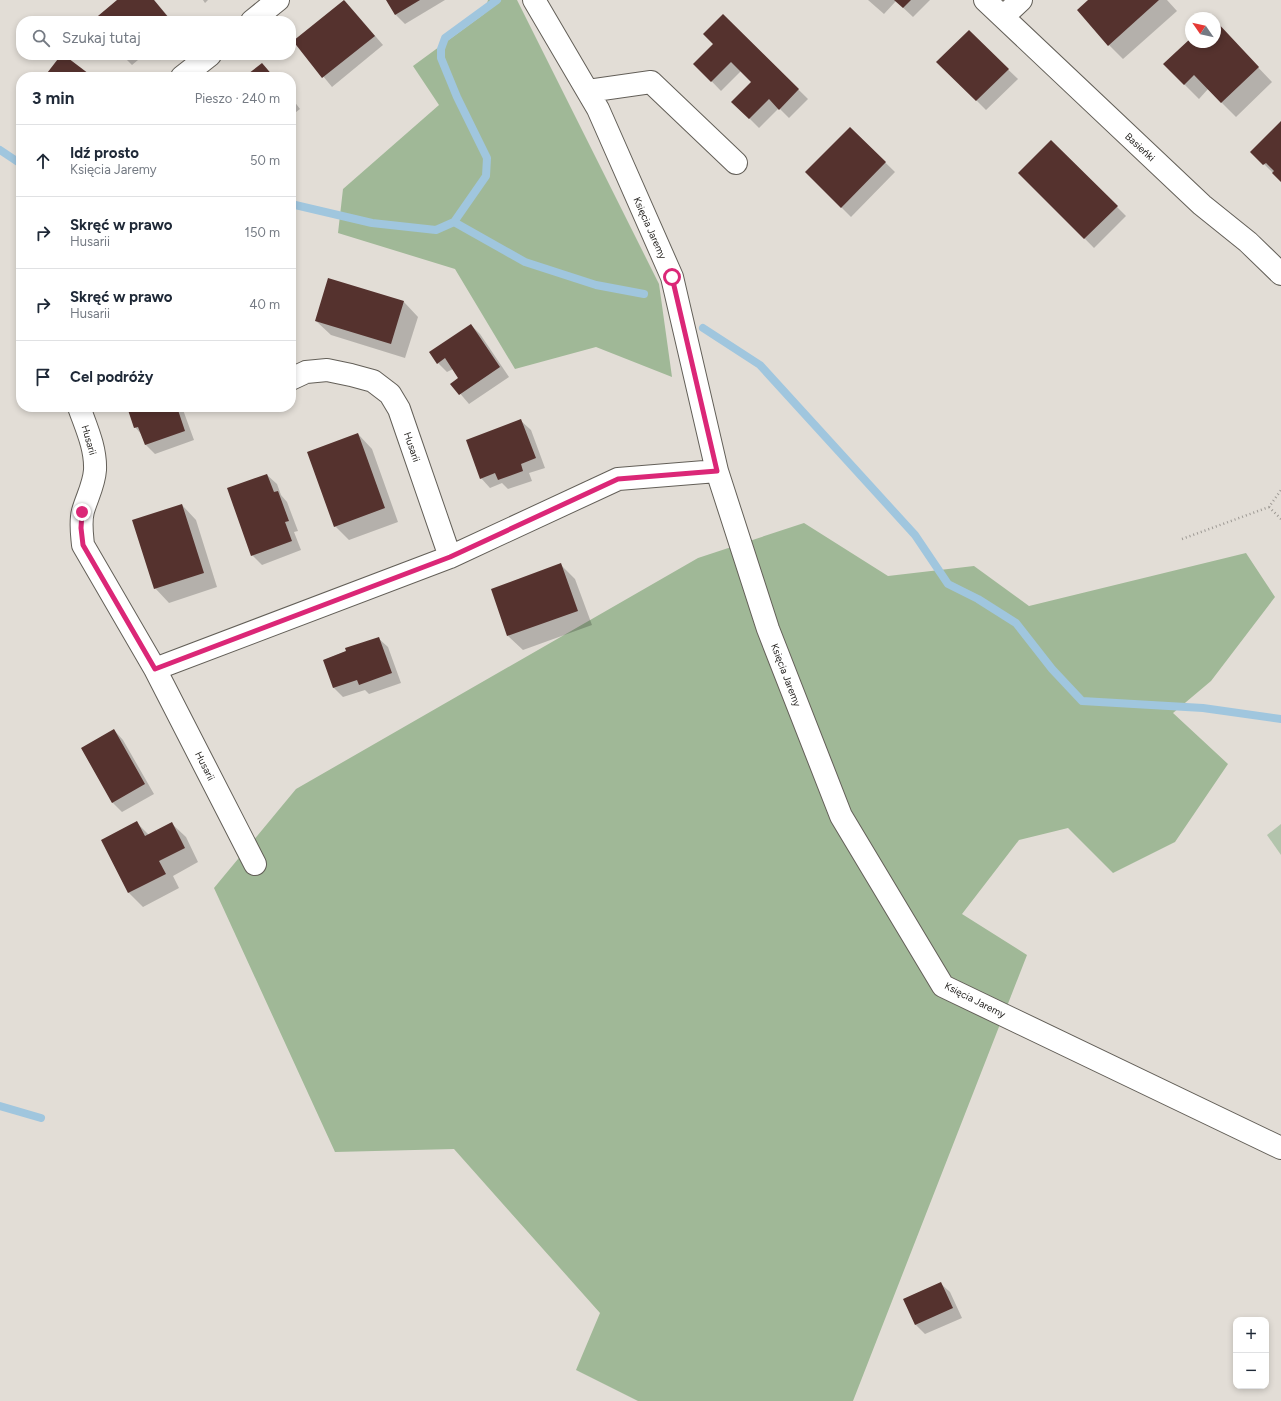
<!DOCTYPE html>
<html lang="pl">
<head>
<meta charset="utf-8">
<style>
  :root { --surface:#fff; --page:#f2f2f3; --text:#1f2937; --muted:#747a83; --line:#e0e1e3 }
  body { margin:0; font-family:Figtree,sans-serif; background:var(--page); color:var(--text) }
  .controls { position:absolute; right:12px; bottom:12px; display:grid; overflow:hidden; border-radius:8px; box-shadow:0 2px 6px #0003 }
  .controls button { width:36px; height:36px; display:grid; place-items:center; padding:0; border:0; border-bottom:1px solid var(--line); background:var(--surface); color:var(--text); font:20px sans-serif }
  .compass { position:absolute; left:1185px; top:12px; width:36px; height:36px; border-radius:50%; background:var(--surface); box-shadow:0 2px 6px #0003; rotate:304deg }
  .stop { position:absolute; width:12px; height:12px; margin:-9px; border:3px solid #db2777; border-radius:50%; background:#fff }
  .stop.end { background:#db2777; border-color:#fff; box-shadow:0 1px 4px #0008 }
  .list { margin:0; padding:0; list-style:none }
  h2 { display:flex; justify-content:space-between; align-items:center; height:52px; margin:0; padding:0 16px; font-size:17px }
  h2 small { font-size:13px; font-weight:400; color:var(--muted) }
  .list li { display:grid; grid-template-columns:26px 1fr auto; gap:12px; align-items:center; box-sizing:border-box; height:72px; padding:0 16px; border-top:1px solid var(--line) }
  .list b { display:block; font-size:15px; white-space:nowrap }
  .list p { margin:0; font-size:13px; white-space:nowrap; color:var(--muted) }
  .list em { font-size:13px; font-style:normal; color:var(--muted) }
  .icon { flex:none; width:22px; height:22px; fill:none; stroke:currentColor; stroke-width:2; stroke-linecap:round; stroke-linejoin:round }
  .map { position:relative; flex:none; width:1281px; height:1401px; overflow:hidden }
  .search { position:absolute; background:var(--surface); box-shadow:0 2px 6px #0003; left:16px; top:16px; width:280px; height:44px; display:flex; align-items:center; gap:10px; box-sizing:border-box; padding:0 14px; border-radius:16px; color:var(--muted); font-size:15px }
  .panel { position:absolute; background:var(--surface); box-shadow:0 2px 6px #0003; left:16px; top:72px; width:280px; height:340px; border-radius:16px }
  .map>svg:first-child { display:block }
</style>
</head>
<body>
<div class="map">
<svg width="1281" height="1401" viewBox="0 0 1281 1401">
  <rect width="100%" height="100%" fill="#e2ddd6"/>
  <path fill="#b2c4ac" d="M 1281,824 L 1281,855 L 1267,835 Z"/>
  <path fill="#a0b897" d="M 488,0 L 517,0 L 659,284 L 672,377 L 596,347 L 515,369 L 455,269 L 338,233 L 343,189 L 439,105 L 413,66 L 484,14 Z
    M 804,523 L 888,576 L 974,566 L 1029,606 L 1246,553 L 1275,597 L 1211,681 L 1173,713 L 1228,764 L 1175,842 L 1113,873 L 1068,828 L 1019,840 L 962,914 L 1027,955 L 853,1401 L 638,1401 L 576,1370 L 600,1313 L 454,1149 L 335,1152 L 214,888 L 296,789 L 698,558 Z"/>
  <path fill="#0003" d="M 118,0 L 154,0 L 172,21 L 94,21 Z
    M 203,0 L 208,0 L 205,3 Z
    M 387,0 L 445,0 L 405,24 L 396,15 Z
    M 868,0 L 930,0 L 913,17 L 896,1 L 884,14 Z
    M 1090,0 L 1167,0 L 1177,11 L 1123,59 L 1109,45 Z
    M 345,1 L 383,45 L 332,87 L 295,42 Z
    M 723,15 L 808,99 L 789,118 L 779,108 L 759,128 L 733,102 L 752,82 L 741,71 L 721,91 L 695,64 L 715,44 Z
    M 1215,22 L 1272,82 L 1236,117 L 1208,89 L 1199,99 L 1184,84 L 1191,39 L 1191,42 L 1215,42 Z
    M 969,32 L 1018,79 L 986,110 L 938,62 Z
    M 122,55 L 153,55 L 148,59 L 144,55 L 132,65 Z
    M 291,97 L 300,109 L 291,116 Z
    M 1281,123 L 1281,181 L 1252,152 Z
    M 850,128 L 895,172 L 851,217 L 806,172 Z
    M 1051,141 L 1126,216 L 1094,248 L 1020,173 Z
    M 404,302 L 418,317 L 405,358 L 331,335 L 316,321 Z
    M 471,325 L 480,334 L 509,377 L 469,404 L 452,384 L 460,378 L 453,369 L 447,372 L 438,363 Z
    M 128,407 L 182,407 L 194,440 L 155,454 L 146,445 L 141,434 L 135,427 Z
    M 521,421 L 531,430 L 545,468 L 529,473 L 532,481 L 508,489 L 502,483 L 490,488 L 481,478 Z
    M 358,434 L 372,449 L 398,522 L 349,540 L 335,526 Z
    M 267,475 L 277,484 L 281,495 L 287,502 L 298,531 L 294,532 L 301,550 L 262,565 L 252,555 Z
    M 182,505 L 196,520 L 217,587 L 169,603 L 155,588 Z
    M 561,565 L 575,579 L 592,625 L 523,650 L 508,636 Z
    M 378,638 L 388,647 L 401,683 L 369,694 L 365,690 L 343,697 L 334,688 L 324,660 Z
    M 114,730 L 123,740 L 154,794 L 122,812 L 113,803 L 82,749 Z
    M 137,823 L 149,835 L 171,823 L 186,837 L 198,862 L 173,876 L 179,888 L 143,907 L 129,893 L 102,841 Z
    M 940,1283 L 950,1292 L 962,1318 L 925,1334 L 916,1325 L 904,1299 Z"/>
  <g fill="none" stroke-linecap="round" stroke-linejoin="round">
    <path stroke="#a0c6de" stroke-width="8" d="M 0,150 L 21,164
      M 291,204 L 372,223 L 436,230 L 454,222 L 486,176 L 487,158 L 457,97 L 441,58 L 441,49 L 445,38 L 497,0
      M 454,222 L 525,262 L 596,285 L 644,294
      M 703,328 L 760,365 L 915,535 L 948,584 L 978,599 L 1016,623 L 1052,669 L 1082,701 L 1203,708 L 1281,719
      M 0,1106 L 41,1118"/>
  </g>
  <path fill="#55322e" d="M 117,0 L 154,0 L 168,17 L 164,21 L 92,21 Z
    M 344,0 L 375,36 L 322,78 L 293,41 Z
    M 386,0 L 420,0 L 395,15 Z
    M 894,0 L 911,0 L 903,8 Z
    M 1088,0 L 1159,0 L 1108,46 L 1077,10 Z
    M 723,14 L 799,89 L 779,110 L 769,99 L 749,119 L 731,102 L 751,82 L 731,62 L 711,82 L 693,64 L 713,44 L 703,34 Z
    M 1215,20 L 1259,67 L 1221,103 L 1194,75 L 1184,85 L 1163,64 L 1191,38 L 1191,42 L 1215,42 Z
    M 969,30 L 1009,69 L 976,101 L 936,62 Z
    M 61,55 L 64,55 L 93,77 L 44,77 Z
    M 262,63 L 274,77 L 244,77 Z
    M 1281,121 L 1281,182 L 1272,173 L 1274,171 L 1266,163 L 1263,165 L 1250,152 Z
    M 850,127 L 886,162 L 841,208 L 805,172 Z
    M 1051,140 L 1118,206 L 1084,239 L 1018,173 Z
    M 328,278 L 404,301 L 391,344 L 315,321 Z
    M 471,324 L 500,367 L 459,395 L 450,384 L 458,378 L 445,358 L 437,364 L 429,352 Z
    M 127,407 L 177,407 L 185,431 L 145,445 L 138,427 L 134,428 Z
    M 521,419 L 536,458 L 521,464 L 523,471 L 498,480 L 495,473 L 480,479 L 466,440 Z
    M 358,433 L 385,508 L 334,527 L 307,452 Z
    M 267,474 L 274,492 L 278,491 L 289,521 L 285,522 L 292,541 L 251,556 L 227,488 Z
    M 182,504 L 204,573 L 154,589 L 132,520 Z
    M 561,563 L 578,611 L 507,636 L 491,589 Z
    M 379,637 L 392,673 L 359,685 L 357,680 L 333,688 L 323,660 L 346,651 L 345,648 Z
    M 114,729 L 145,784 L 112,803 L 81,748 Z
    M 137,821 L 145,836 L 172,822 L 185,848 L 159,861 L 166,874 L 128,893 L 101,840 Z
    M 941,1282 L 953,1308 L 915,1325 L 903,1299 Z"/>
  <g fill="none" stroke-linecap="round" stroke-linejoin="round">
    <g stroke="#635f58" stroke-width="24">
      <path id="minor" d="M 534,0 L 598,109 L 672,277 L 717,471 L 768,629 L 841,816 L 943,986 L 1281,1148
        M 985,0 L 1003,17 L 1021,0
        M 1003,17 L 1202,205 L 1248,242 L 1281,274
        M 252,21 L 278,0
        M 182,77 L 210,55
        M 588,91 L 651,82 L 736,163
        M 291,379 L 306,372 L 327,370 L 351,375 L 373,381 L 390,394 L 399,409 L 450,557
        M 79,407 C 86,427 96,448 95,470 C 94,485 87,497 83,511 C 80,522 82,534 83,545 L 155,669 L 255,864
        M 155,669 L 450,557 L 618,479 L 717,471"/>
    </g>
    <path stroke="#9d9994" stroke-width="2.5" stroke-dasharray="1 3" stroke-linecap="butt" d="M 1269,507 L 1281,519
      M 1182,539 L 1269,507 L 1281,490"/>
    <use href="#minor" stroke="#fff" stroke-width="22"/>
  </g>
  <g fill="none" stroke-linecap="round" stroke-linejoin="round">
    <path stroke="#db2777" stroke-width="5" d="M 82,512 L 81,528 L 83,545 L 155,669 L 450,557 L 618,479 L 717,471 L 672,277"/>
  </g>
  <g text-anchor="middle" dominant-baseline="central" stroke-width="4" stroke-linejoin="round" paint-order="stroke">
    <g font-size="10" fill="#24221f" stroke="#fff">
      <text transform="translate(1140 147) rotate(43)">Basieńki</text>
      <text transform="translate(650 228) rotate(66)">Księcia Jaremy</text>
      <text transform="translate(89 440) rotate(74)">Husarii</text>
      <text transform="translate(412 447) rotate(71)">Husarii</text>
      <text transform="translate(786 675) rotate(69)">Księcia Jaremy</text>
      <text transform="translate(205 766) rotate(63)">Husarii</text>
      <text transform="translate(975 1000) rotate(27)">Księcia Jaremy</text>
    </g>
  </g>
</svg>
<div class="controls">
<button>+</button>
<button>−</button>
</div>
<svg class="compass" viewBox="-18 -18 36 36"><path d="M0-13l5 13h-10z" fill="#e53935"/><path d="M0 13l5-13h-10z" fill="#747a83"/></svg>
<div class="stop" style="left:672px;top:277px"></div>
<div class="stop end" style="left:82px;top:512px"></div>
<div class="search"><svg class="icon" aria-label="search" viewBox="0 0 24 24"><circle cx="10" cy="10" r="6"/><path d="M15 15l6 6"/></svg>Szukaj tutaj</div>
<section class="panel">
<h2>3 min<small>Pieszo · 240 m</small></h2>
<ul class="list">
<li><svg class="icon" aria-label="ahead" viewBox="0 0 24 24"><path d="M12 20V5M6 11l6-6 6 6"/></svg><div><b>Idź prosto</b><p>Księcia Jaremy</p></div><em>50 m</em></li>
<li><svg class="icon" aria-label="right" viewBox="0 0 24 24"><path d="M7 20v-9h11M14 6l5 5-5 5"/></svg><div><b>Skręć w prawo</b><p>Husarii</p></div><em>150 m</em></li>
<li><svg class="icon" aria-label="right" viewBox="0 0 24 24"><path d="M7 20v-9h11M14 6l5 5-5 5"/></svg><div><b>Skręć w prawo</b><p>Husarii</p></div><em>40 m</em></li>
<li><svg class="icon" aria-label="arrive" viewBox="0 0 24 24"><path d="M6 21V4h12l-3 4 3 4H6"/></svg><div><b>Cel podróży</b></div></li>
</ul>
</section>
</div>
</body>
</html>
